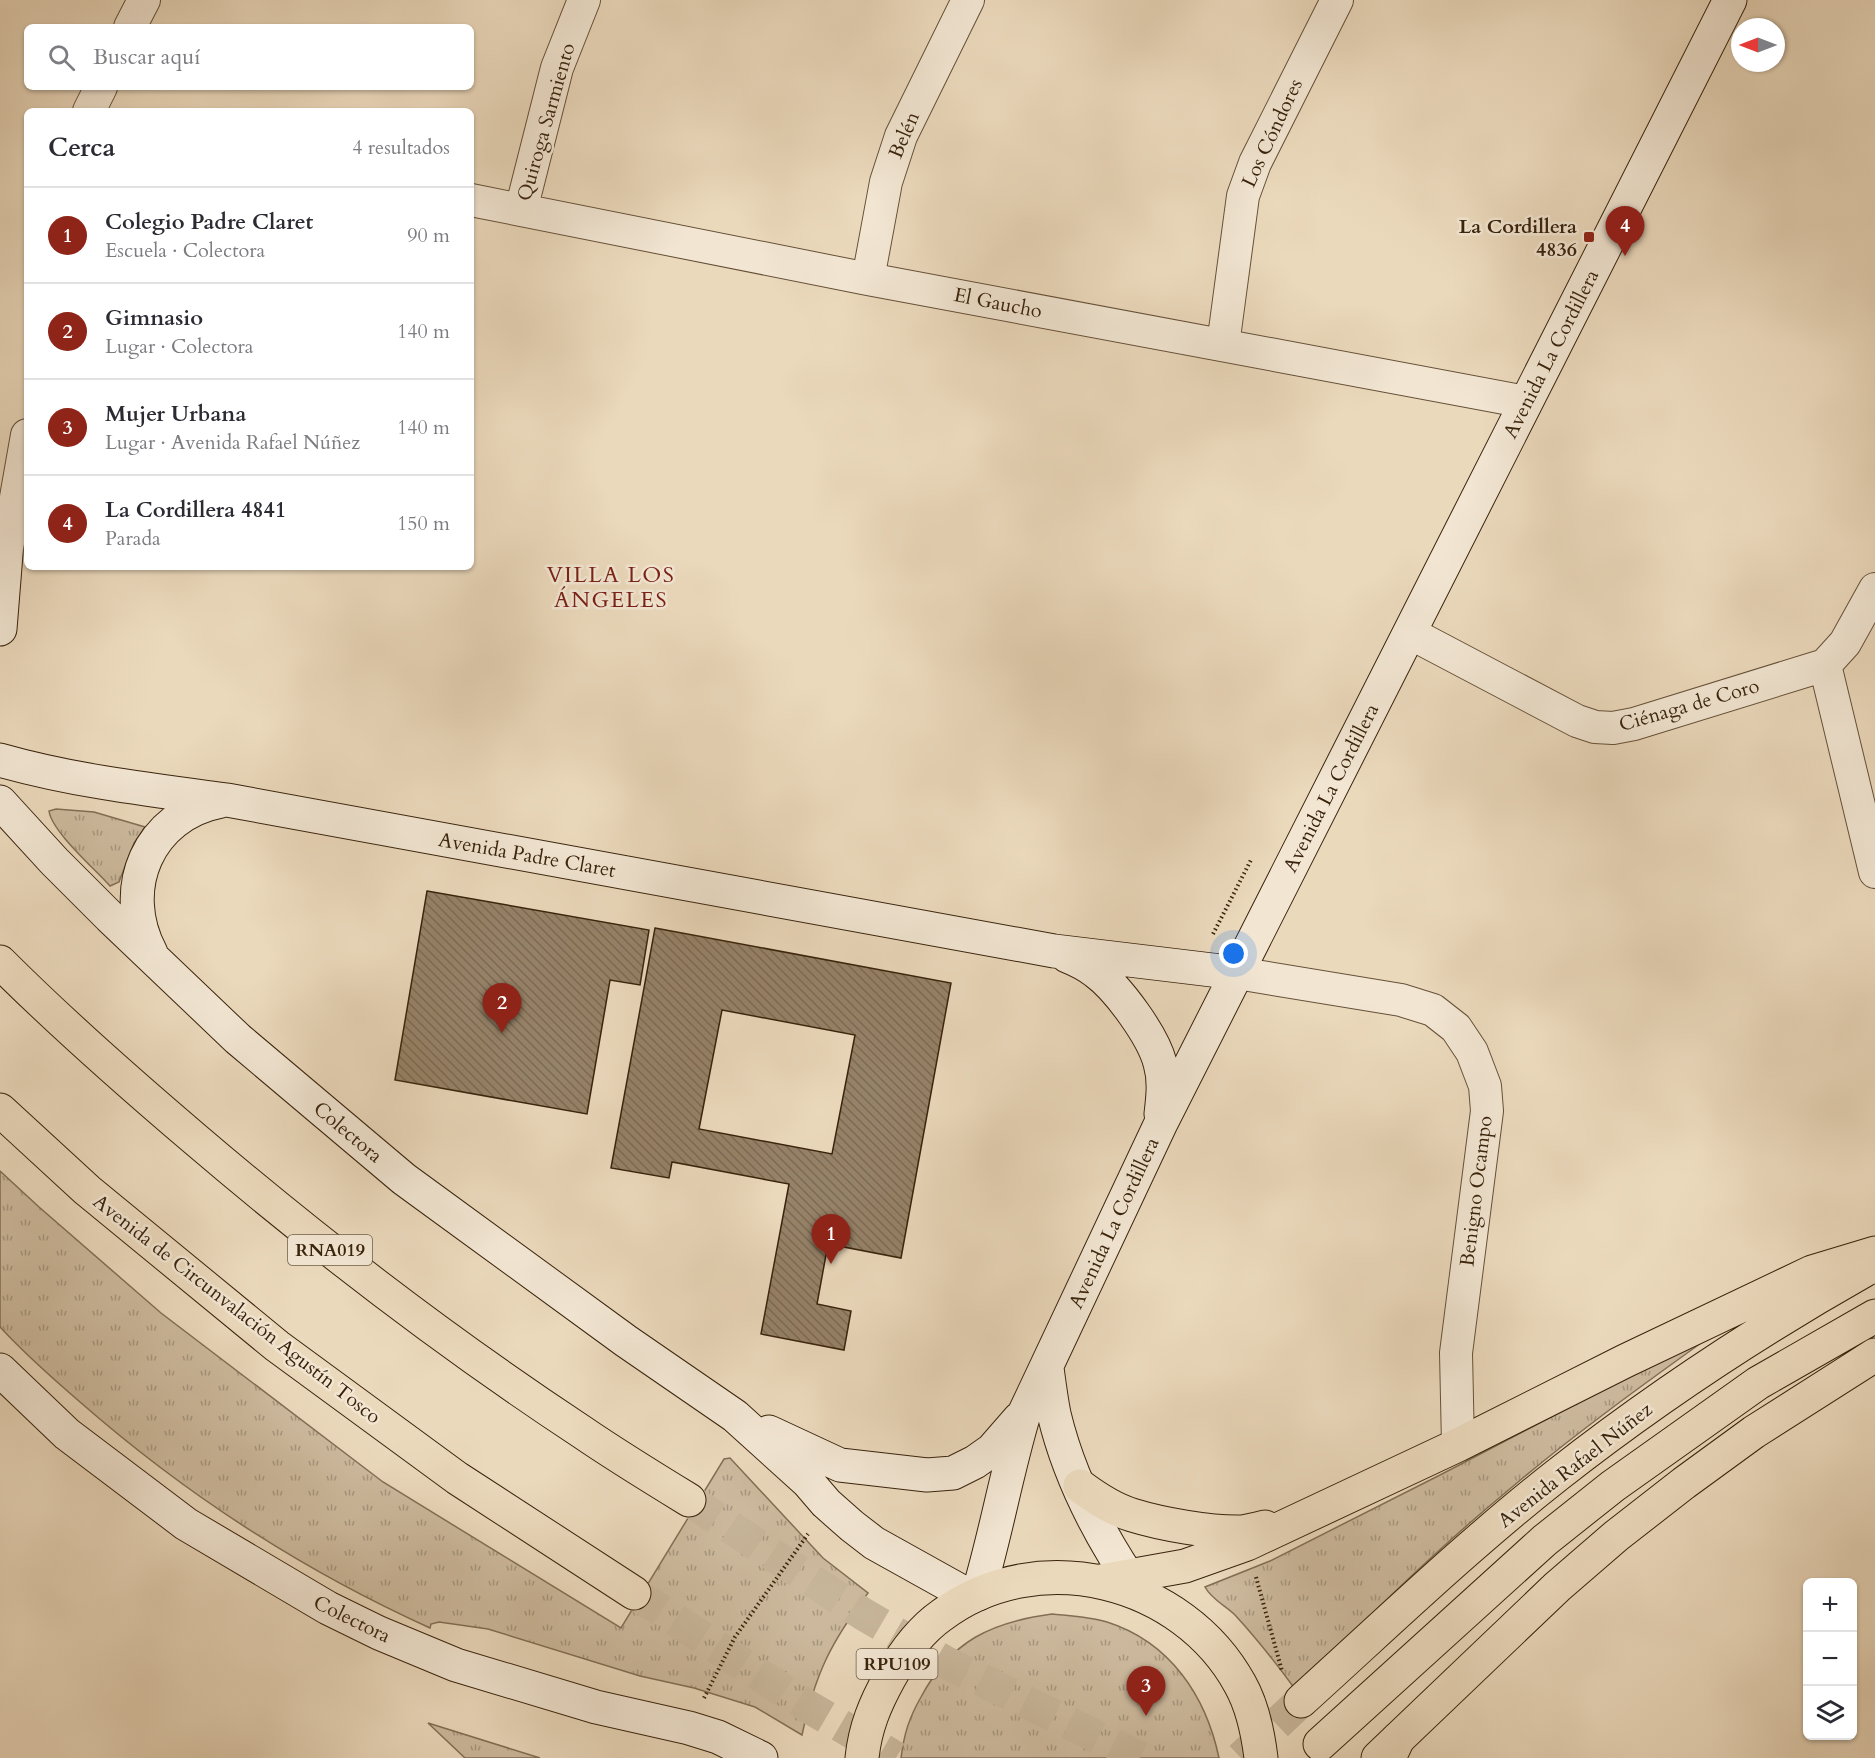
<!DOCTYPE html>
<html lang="es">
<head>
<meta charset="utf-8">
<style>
  :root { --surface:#fff; --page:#f2f2f3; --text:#2b2b33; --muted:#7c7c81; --line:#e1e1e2; --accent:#8f2418 }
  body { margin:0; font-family:Cardo,serif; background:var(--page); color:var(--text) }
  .controls { position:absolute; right:18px; bottom:18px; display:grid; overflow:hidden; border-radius:9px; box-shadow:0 2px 4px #0004 }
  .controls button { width:54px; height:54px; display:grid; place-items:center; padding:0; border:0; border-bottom:2px solid var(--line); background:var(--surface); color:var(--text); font:30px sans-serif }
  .compass { position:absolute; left:1731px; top:18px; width:54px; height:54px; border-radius:50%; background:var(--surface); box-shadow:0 2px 4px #0004; rotate:270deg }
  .you { position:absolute; left:1234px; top:954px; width:21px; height:21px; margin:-15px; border:4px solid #fff; border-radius:50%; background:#1a73e8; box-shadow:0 0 0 9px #1a73e833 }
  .badge { display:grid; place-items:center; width:39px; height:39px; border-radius:50%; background:var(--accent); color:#fff; font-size:20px; font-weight:700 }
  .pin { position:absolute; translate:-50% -50px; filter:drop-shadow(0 2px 3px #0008) }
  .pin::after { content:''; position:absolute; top:32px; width:21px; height:18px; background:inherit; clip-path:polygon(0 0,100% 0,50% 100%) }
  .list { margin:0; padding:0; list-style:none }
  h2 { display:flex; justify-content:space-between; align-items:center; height:78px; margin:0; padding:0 24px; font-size:26px }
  h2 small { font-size:20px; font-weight:400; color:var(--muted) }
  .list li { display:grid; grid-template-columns:39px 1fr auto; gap:18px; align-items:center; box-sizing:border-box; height:96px; padding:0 24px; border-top:2px solid var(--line) }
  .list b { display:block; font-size:22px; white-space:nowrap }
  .list p { margin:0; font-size:20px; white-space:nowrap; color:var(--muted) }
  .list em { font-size:20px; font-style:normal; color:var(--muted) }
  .icon { flex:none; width:33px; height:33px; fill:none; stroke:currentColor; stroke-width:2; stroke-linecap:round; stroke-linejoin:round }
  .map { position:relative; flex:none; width:1875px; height:1758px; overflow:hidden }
  .search { position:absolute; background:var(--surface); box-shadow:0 2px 4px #0004; left:24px; top:24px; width:450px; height:66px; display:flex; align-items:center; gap:15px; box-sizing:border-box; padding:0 21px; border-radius:9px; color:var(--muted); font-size:22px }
  .panel { position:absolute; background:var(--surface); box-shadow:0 2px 4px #0004; left:24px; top:108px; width:450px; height:462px; border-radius:9px }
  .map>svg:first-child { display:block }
</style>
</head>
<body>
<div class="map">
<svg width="1875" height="1758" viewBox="0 0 1875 1758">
  <defs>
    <pattern id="grass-tufts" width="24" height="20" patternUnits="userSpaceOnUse" patternTransform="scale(1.5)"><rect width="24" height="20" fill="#cdba9e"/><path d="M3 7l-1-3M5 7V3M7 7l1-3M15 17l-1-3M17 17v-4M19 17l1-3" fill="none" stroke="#a7977f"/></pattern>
    <pattern id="building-back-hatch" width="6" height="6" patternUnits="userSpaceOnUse" patternTransform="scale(1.5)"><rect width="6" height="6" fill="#968268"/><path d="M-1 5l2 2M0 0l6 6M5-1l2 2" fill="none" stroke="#7b6a54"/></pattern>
  </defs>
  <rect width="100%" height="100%" fill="#ebd9bc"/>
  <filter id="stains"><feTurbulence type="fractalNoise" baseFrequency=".00333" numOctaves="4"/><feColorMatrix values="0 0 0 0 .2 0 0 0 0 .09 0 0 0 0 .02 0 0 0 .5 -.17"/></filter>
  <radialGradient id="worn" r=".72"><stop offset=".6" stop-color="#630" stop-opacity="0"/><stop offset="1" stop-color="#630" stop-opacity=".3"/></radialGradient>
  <path fill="url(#grass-tufts)" stroke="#836e55" stroke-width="1.5" d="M 56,809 L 94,812 L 145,827 L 134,843 L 119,882 L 110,886 C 95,869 52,832 49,811 Z
    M 0,1171 L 39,1207 L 161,1313 L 383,1482 L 621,1628 L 724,1459 L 730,1458 L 823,1558 L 868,1593 C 831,1642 815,1674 802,1735 L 755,1707 L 694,1688 L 640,1676 L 488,1629 L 439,1622 L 431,1624 L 430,1628 C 304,1571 184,1493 80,1402 C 52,1378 25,1354 0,1327 Z
    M 1722,1328 C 1648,1381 1574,1434 1505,1493 C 1431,1554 1364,1622 1295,1689 C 1276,1663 1257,1639 1235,1615 C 1225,1605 1212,1600 1205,1587 L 1270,1561 L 1442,1474 Z
    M 1052,1614 C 1071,1616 1090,1617 1107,1622 C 1170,1642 1206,1696 1219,1758 L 901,1758 C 904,1734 909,1718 921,1697 C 951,1641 991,1622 1052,1614 Z
    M 428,1723 L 540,1758 L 465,1758 Z"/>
  <path fill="url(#building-back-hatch)" stroke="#39230c" stroke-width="1.5" fill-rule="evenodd" d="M 427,891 L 649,930 L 640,985 L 610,980 L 587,1114 L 395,1080 Z
    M 655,928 L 951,983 L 901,1258 L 828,1244 L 817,1304 L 851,1311 L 844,1350 L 761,1334 L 789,1184 L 672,1162 L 669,1178 L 611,1168 ZM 722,1010 L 855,1035 L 832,1154 L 699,1129 Z"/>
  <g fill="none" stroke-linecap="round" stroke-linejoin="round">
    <path stroke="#c7b599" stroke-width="33" stroke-dasharray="33 16" stroke-linecap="butt" d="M 1241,1758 L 1301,1701"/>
    <path stroke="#c7b599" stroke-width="33" stroke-dasharray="33 16" stroke-linecap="butt" d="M 689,1500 L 863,1614 L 945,1662 L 1140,1758
      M 634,1593 L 807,1706 L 896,1758"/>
    <g stroke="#665038" stroke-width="34">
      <path id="minor" d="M 130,27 L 144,0
        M 89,111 L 101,87
        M 471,200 L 868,279 L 1526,402
        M 521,210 L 557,68 L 584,0
        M 868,279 L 886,182 L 901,136 L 968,0
        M 1223,345 L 1243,196 L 1255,163 L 1337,0
        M 6,554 L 27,435
        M 1410,633 L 1577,721 L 1595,727 L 1613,728 L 1634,724 L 1825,665 L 1845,643 L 1875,589
        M 1825,665 L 1875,872
        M 1237,973 L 1401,1000 L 1433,1010 L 1456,1028 L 1472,1052 L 1485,1086 L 1487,1111 L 1456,1353 L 1458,1445"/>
    </g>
    <g stroke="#39230c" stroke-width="35">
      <path id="secondary" d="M 0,540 L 6,554 L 0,629
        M 0,760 C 74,781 151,790 227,800 L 1054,951 L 1237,973
        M 0,802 L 54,861 L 110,917 L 238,1039 L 404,1179 L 626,1341 L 735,1416 L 808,1482 L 826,1503 L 852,1526 L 874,1543 L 971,1597
        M 151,953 C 117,889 148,815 221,801
        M 1067,956 C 1077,960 1087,965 1096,972 C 1118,988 1153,1036 1160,1063 C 1165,1080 1163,1097 1161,1114
        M 1047,1368 C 1049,1383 1051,1399 1054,1414 C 1069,1477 1102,1540 1139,1593
        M 0,1370 L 67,1434 L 186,1524 L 328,1608 L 379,1633 L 456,1665 L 596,1707 L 689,1728 L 718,1737 L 761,1758
        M 769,1432 L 840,1465 L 927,1475 L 953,1473 L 975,1462 L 992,1450 L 1019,1419
        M 978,1594 C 996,1534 1006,1474 1024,1414 L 1161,1123 L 1730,0"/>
    </g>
    <g stroke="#39230c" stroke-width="35">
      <path id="primary" d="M 1080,1486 C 1096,1498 1112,1509 1132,1515 C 1161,1524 1211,1533 1242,1532 C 1249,1531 1257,1529 1265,1527
        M 1101,1581 L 1185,1566 L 1247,1544 L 1458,1445 L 1625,1361 L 1812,1272 L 1875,1253
        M 1301,1701 C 1385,1625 1467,1546 1556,1476 C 1654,1399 1757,1331 1865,1270
        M 1320,1744 L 1545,1540 L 1613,1486 L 1758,1383 L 1875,1316
        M 862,1758 C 865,1728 875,1704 890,1677 C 903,1654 919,1631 942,1615 C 1039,1543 1183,1580 1240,1684 C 1253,1707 1258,1733 1261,1758
        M 1378,1758 L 1557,1587 L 1616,1536 L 1684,1483 L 1754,1432 L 1875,1355"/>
    </g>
    <g stroke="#39230c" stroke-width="35">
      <path id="motorway" d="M 0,962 C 62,1024 128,1082 195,1139 C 318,1244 447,1343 582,1432 C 617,1456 653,1478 689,1500
        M 0,1110 L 87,1190 L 277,1346 L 457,1478 L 634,1593
        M 1389,1758 L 1398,1739"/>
    </g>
    <path stroke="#39230c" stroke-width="4" stroke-dasharray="1.5 3" stroke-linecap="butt" d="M 1213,934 L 1252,858
      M 1256,1577 L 1282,1671
      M 704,1698 L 735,1637 L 808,1534"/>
    <use href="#minor" stroke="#f2e6d3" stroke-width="32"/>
    <use href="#secondary" stroke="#f2e6d3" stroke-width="33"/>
    <use href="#primary" stroke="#ebd9bc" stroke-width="33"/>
    <use href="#motorway" stroke="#ebd9bc" stroke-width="33"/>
  </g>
  <rect fill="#8f2418" stroke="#f2e6d3" stroke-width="2" x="1583" y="231" width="12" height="12" rx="3"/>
  <g text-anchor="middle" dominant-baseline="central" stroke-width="5" stroke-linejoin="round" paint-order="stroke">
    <g fill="#f2e6d3" stroke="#705e48" stroke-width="1.5">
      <rect x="288" y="1235" width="84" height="30" rx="4.5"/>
      <rect x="856.5" y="1649" width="81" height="30" rx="4.5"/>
    </g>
    <g font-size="18" font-weight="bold" fill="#39230c">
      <text x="330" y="1250">RNA019</text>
      <text x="897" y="1664">RPU109</text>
    </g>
    <g font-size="20" fill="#39230c" stroke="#f2e6d3">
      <text transform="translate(546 122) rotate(-74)">Quiroga Sarmiento</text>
      <text transform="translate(1272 133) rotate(-65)">Los Cóndores</text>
      <text transform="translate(904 135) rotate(-67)">Belén</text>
      <text transform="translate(998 303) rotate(11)">El Gaucho</text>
      <text transform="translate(1551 354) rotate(-63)">Avenida La Cordillera</text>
      <text transform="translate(1689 705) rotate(-16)">Ciénaga de Coro</text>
      <text transform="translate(1331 788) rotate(-63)">Avenida La Cordillera</text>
      <text transform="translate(527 855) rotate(10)">Avenida Padre Claret</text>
      <text transform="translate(348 1132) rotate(40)">Colectora</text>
      <text transform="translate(1476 1191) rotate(-83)">Benigno Ocampo</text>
      <text transform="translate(1114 1223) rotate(-65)">Avenida La Cordillera</text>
      <text transform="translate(237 1309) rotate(38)">Avenida de Circunvalación Agustín Tosco</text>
      <text transform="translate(1575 1465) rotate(-38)">Avenida Rafael Núñez</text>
      <text transform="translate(352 1619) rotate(26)">Colectora</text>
    </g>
    <g font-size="20" font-weight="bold" fill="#39230c" stroke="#f2e6d3" text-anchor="end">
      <text x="1577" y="226">La Cordillera<tspan x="1577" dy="23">4836</tspan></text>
    </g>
    <g font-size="22" letter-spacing="1.5" fill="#7a1f14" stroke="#f2e6d3">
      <text x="611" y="575">VILLA LOS<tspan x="611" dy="25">ÁNGELES</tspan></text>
    </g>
  </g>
  <rect width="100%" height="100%" filter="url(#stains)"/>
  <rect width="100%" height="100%" fill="url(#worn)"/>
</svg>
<div class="controls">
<button>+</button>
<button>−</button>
<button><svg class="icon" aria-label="layers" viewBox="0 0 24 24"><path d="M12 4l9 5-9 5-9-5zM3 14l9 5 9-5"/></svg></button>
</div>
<svg class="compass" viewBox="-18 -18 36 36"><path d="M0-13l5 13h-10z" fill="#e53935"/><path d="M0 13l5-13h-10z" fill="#7c7c81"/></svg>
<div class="you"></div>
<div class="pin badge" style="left:831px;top:1264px">1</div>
<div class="pin badge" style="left:502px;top:1033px">2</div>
<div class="pin badge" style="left:1146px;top:1716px">3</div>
<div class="pin badge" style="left:1625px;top:256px">4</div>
<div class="search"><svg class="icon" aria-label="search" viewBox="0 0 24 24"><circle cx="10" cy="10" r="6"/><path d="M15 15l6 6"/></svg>Buscar aquí</div>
<section class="panel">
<h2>Cerca<small>4 resultados</small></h2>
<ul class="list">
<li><span class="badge">1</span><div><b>Colegio Padre Claret</b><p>Escuela · Colectora</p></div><em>90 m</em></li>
<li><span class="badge">2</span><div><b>Gimnasio</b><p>Lugar · Colectora</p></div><em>140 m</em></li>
<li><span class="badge">3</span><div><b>Mujer Urbana</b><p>Lugar · Avenida Rafael Núñez</p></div><em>140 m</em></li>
<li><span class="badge">4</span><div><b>La Cordillera 4841</b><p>Parada</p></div><em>150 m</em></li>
</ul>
</section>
</div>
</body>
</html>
